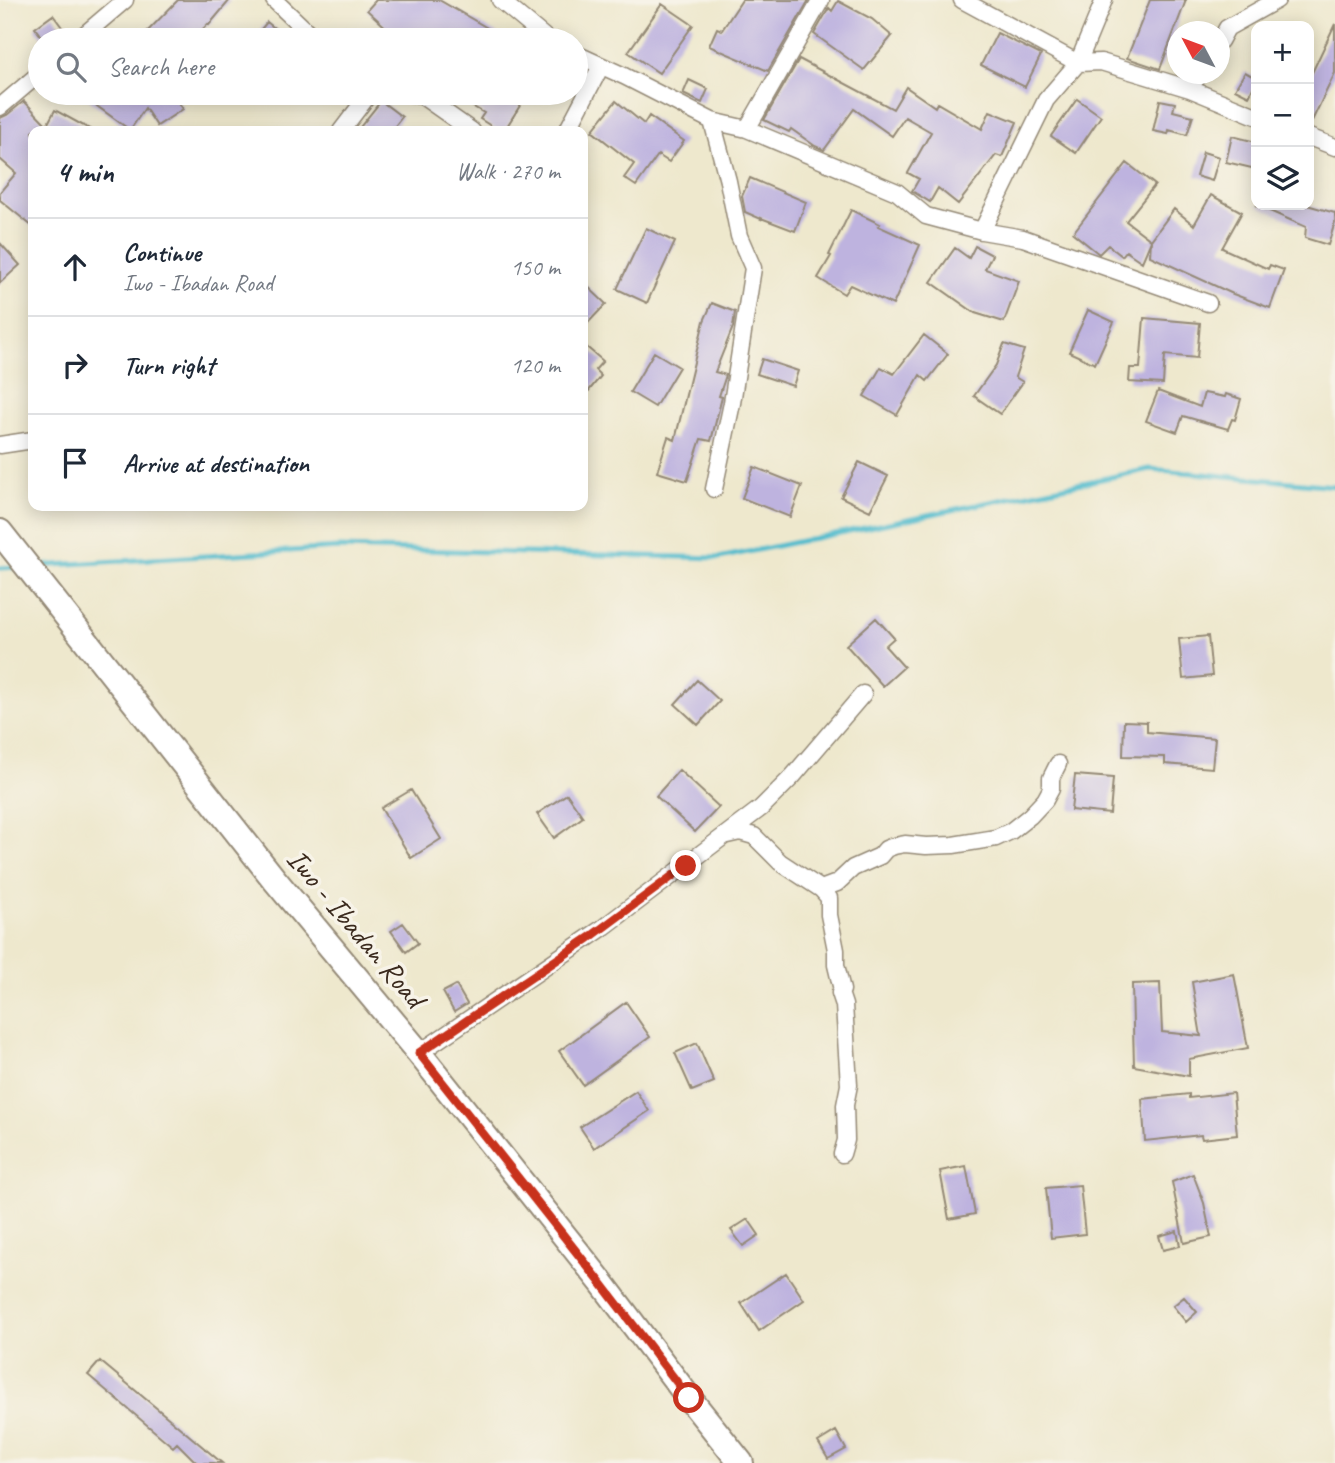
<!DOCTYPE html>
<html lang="en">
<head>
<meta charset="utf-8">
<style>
  :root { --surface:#fff; --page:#f2f2f3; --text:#1f2937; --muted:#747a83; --line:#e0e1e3 }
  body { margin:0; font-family:Caveat,sans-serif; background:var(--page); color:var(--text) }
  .controls { position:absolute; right:21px; top:21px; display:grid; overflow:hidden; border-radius:14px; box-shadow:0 4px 18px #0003 }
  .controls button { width:63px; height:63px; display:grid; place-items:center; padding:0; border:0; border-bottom:2px solid var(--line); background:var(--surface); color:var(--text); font:35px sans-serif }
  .compass { position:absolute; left:1167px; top:21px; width:63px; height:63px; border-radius:50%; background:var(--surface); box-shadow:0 4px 18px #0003; rotate:311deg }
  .stop { position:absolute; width:21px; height:21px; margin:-16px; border:5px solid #c8321e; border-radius:50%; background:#fff }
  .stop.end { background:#c8321e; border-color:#fff; box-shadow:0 2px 7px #0008 }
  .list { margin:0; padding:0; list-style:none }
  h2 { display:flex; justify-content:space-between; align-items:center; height:91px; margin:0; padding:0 28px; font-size:30px }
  h2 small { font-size:23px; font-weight:400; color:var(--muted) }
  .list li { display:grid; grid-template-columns:46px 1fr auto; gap:21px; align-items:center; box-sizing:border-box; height:98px; padding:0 28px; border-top:2px solid var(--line) }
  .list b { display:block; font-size:26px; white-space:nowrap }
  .list p { margin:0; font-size:23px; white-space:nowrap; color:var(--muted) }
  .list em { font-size:23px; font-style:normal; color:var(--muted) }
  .icon { flex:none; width:38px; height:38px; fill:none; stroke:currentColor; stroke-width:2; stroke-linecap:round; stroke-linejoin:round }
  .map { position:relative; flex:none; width:1335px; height:1463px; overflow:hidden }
  .search { position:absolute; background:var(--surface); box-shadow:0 4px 18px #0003; left:28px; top:28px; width:560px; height:77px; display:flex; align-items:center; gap:18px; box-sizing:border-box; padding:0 24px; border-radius:38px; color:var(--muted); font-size:26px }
  .panel { position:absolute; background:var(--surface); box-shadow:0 4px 18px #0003; left:28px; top:126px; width:560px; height:385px; border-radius:14px }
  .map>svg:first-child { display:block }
</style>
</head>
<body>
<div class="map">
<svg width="1335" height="1463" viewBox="0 0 1335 1463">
  <rect width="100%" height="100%" fill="#f7f3e8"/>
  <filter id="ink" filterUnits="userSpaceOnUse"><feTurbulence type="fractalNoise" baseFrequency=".0143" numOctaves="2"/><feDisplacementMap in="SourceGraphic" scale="14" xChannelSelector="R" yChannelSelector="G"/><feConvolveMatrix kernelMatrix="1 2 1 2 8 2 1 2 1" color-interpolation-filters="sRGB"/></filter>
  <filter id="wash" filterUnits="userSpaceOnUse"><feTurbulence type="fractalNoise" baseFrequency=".00686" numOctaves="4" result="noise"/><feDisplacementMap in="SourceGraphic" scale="28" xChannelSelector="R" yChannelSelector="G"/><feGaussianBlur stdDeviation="1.57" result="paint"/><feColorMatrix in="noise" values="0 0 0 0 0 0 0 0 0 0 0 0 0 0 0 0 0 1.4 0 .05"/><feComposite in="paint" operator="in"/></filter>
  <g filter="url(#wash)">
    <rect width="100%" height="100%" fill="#eee8cd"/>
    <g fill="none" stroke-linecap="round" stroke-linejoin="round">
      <path stroke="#51bccd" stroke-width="5" d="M 35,566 L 339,548 L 719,558 L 1150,469 L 1335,486
        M 0,568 L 18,567"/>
    </g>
    <g id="blocks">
      <path fill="#beb3df" d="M 178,0 L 230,0 L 209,25 L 208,24 L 192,40 L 139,40 Z
        M 376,0 L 439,0 L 508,40 L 385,40 L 392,33 L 367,10 Z
        M 742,0 L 809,0 L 768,71 L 709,46 L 717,28 L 722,30 Z
        M 1150,0 L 1186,0 L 1160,69 L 1127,58 Z
        M 838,1 L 872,19 L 892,36 L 864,70 L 814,34 L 829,8 L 832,11 Z
        M 662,4 L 693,25 L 659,73 L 628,52 Z
        M 53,15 L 64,30 L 50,40 L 44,40 L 35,28 Z
        M 267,22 L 289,40 L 252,40 Z
        M 1335,24 L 1335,73 L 1309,127 L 1309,79 Z
        M 997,33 L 1041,55 L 1025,87 L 981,65 Z
        M 799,59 L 893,109 L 906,87 L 935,107 L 937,103 L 982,129 L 990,111 L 1017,122 L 1002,157 L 996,155 L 958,204 L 938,188 L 930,202 L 912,191 L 919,179 L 908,173 L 931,132 L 905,117 L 892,136 L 854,109 L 824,150 L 815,146 L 791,129 L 789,132 L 764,120 Z
        M 1245,72 L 1256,78 L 1256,82 L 1249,96 L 1235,89 Z
        M 689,80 L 708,89 L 702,103 L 683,94 Z
        M 79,93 L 172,93 L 183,109 L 157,126 L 145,108 L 130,130 Z
        M 449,93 L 528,93 L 504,131 L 499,131 L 480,119 L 484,113 Z
        M 1077,99 L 1101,116 L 1076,153 L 1051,136 Z
        M 1160,100 L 1175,103 L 1173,111 L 1193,116 L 1187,135 L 1169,130 L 1168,134 L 1153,131 Z
        M 24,101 L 47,125 L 55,110 L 93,131 L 33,131 L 33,227 L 0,200 L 0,192 L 16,173 L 0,159 L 0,118 L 7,115 Z
        M 381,101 L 402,117 L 391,131 L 357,131 Z
        M 616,101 L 644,124 L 649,116 L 684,141 L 669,162 L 658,155 L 636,186 L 624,178 L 634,164 L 592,131 Z
        M 1232,136 L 1256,142 L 1256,169 L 1226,162 Z
        M 1203,152 L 1219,157 L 1212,181 L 1196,176 Z
        M 1127,163 L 1155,185 L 1126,221 L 1151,240 L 1174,209 L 1194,225 L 1211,195 L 1242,212 L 1222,248 L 1268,269 L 1270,265 L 1284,270 L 1270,308 L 1233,294 L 1150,256 L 1151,241 L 1142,262 L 1126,251 L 1122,256 L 1108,245 L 1099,254 L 1073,233 Z
        M 750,178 L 806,202 L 795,231 L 761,218 L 761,219 L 745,212 L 742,196 Z
        M 1256,205 L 1307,205 L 1335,213 L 1335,222 L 1328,245 L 1305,238 L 1306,227 Z
        M 851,210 L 880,224 L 878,226 L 920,245 L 893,305 L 850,285 L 844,294 L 818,278 L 831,256 L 829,255 Z
        M 646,228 L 675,242 L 647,303 L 617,289 Z
        M 0,243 L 20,265 L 0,283 Z
        M 975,246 L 992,255 L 985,269 L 1019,281 L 1004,322 L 975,313 L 931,282 L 955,248 L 969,258 Z
        M 583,282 L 606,304 L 583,328 Z
        M 712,303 L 735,312 L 733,327 L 715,372 L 726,375 L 719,396 L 722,397 L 711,441 L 701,439 L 687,481 L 657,472 L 668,437 L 675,440 L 704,321 Z
        M 1088,310 L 1114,322 L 1095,364 L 1069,352 Z
        M 1144,318 L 1200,323 L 1197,358 L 1165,355 L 1163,384 L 1129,382 L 1130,368 L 1140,368 Z
        M 924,335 L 948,354 L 927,381 L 920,375 L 897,415 L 864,396 L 881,367 L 894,374 Z
        M 583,344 L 603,361 L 595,370 L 601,376 L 583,398 Z
        M 1004,344 L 1024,350 L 1015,377 L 1023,382 L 1000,414 L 974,396 L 996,365 Z
        M 654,352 L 679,367 L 655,407 L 630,392 Z
        M 762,359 L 798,371 L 793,386 L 757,374 Z
        M 1158,391 L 1200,407 L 1204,393 L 1225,397 L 1226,394 L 1241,399 L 1235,420 L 1232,419 L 1228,429 L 1183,416 L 1177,432 L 1146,421 Z
        M 859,462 L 888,476 L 870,511 L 841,497 Z
        M 754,467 L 802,486 L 790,517 L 742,498 Z
        M 876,618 L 894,638 L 885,646 L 904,667 L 883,686 L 846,645 Z
        M 1208,636 L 1212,676 L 1183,679 L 1179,639 Z
        M 697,680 L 720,701 L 698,725 L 675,704 Z
        M 1124,721 L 1147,722 L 1147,732 L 1215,738 L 1212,768 L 1165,764 L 1165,757 L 1123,756 Z
        M 679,770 L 719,807 L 695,832 L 656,796 Z
        M 1075,775 L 1113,778 L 1110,814 L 1071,810 Z
        M 411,790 L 441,839 L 411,858 L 381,808 Z
        M 567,794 L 583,817 L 554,838 L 537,814 Z
        M 403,923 L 418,943 L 406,952 L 391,931 Z
        M 1234,974 L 1248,1048 L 1189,1059 L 1189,1076 L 1134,1066 L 1132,984 L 1160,983 L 1162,1032 L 1201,1036 L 1192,982 Z
        M 456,985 L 467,1004 L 454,1012 L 443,992 Z
        M 626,1002 L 650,1037 L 583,1085 L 559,1051 Z
        M 697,1043 L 714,1082 L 692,1091 L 675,1053 Z
        M 636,1091 L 649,1111 L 594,1148 L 580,1127 Z
        M 1233,1093 L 1237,1135 L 1202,1139 L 1201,1135 L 1145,1141 L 1142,1099 L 1189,1094 L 1189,1098 Z
        M 966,1166 L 975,1214 L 949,1219 L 940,1171 Z
        M 1193,1174 L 1204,1203 L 1211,1237 L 1184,1243 L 1172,1182 Z
        M 1080,1185 L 1085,1234 L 1051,1238 L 1046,1188 Z
        M 748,1219 L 759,1235 L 743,1246 L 731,1230 Z
        M 1177,1231 L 1180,1246 L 1163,1250 L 1159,1236 Z
        M 786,1273 L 804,1300 L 759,1331 L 741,1303 Z
        M 1184,1297 L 1197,1312 L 1186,1322 L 1173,1306 Z
        M 100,1361 L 166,1416 L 222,1463 L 197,1463 L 177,1443 L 173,1447 L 88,1375 Z
        M 836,1431 L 846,1449 L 828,1459 L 818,1442 Z"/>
    </g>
  </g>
  <g filter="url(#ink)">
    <use href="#blocks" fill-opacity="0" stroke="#948976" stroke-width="2"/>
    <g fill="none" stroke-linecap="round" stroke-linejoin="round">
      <g stroke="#948976" stroke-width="19">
        <path id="street" d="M 274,0 L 316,40
          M 500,0 L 548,40
          M 962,0 L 1078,63 L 1101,62 L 1190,89
          M 78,40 L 125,0
          M 1220,41 L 1227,28 L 1277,0
          M 576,54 L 624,76 L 712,121 L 747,129 L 897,192 L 926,216 L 982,231 L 1023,238 L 1208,303
          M 1199,74 L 1190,89 L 1256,116
          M 407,93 L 422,96 L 472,131
          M 0,107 L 40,73
          M 712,121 L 728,181 L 739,236 L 753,268 L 732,403 L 714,489
          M 747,129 L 821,0
          M 341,131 L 370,93
          M 567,131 L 601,66
          M 1309,137 L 1335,147
          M 982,231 L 1046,100 L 1078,63 L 1104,0
          M 0,445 L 33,440
          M 727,835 L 740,832 L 754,836 L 780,862 L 821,889 L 837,883 L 853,868 L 880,856 L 886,849 L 894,846 L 905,844 L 926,846 L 953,845 L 996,838 L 1011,831 L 1030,816 L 1045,800 L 1051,789 L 1051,778 L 1058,764
          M 821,889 L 829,898 L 829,915 L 836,950 L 836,965 L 842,990 L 840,993 L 844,1005 L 849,1085 L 845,1105 L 846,1140 L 842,1154
          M 419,1053 L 604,927 L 761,808 L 793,776 L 863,694"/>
      </g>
      <g stroke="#948976" stroke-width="28">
        <path id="primary" d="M 0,532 L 274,879 L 419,1053 L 602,1283 L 689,1398 L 741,1463"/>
      </g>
      <use href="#street" stroke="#fff" stroke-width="16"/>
      <use href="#primary" stroke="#fff" stroke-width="24"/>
    </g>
  </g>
  <g fill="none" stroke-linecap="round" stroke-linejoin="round" filter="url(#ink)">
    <path stroke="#c8321e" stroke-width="9" d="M 686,866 L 589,938 L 419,1053 L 601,1283 L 689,1398"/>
  </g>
  <g text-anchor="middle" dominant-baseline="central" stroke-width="7" stroke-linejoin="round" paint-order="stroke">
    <g font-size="30" fill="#3b2a1e" stroke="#f7f3e8">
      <text transform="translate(356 928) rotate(50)">Iwo - Ibadan Road</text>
    </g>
  </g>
</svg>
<div class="controls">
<button>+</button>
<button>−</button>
<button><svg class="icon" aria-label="layers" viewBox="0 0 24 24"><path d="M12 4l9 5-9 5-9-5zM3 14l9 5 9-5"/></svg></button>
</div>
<svg class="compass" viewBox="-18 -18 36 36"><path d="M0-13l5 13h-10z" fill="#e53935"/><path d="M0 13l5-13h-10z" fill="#747a83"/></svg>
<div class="stop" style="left:689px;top:1398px"></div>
<div class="stop end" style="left:686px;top:866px"></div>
<div class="search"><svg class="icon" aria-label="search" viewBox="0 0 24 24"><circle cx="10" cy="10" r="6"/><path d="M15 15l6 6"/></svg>Search here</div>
<section class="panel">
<h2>4 min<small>Walk · 270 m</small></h2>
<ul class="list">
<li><svg class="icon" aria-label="ahead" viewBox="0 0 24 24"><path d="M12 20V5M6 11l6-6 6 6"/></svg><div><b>Continue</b><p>Iwo - Ibadan Road</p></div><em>150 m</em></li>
<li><svg class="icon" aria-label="right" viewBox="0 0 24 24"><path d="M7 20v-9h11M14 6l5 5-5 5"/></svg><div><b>Turn right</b></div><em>120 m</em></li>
<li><svg class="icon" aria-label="arrive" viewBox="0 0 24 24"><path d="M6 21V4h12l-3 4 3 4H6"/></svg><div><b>Arrive at destination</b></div></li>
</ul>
</section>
</div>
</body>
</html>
